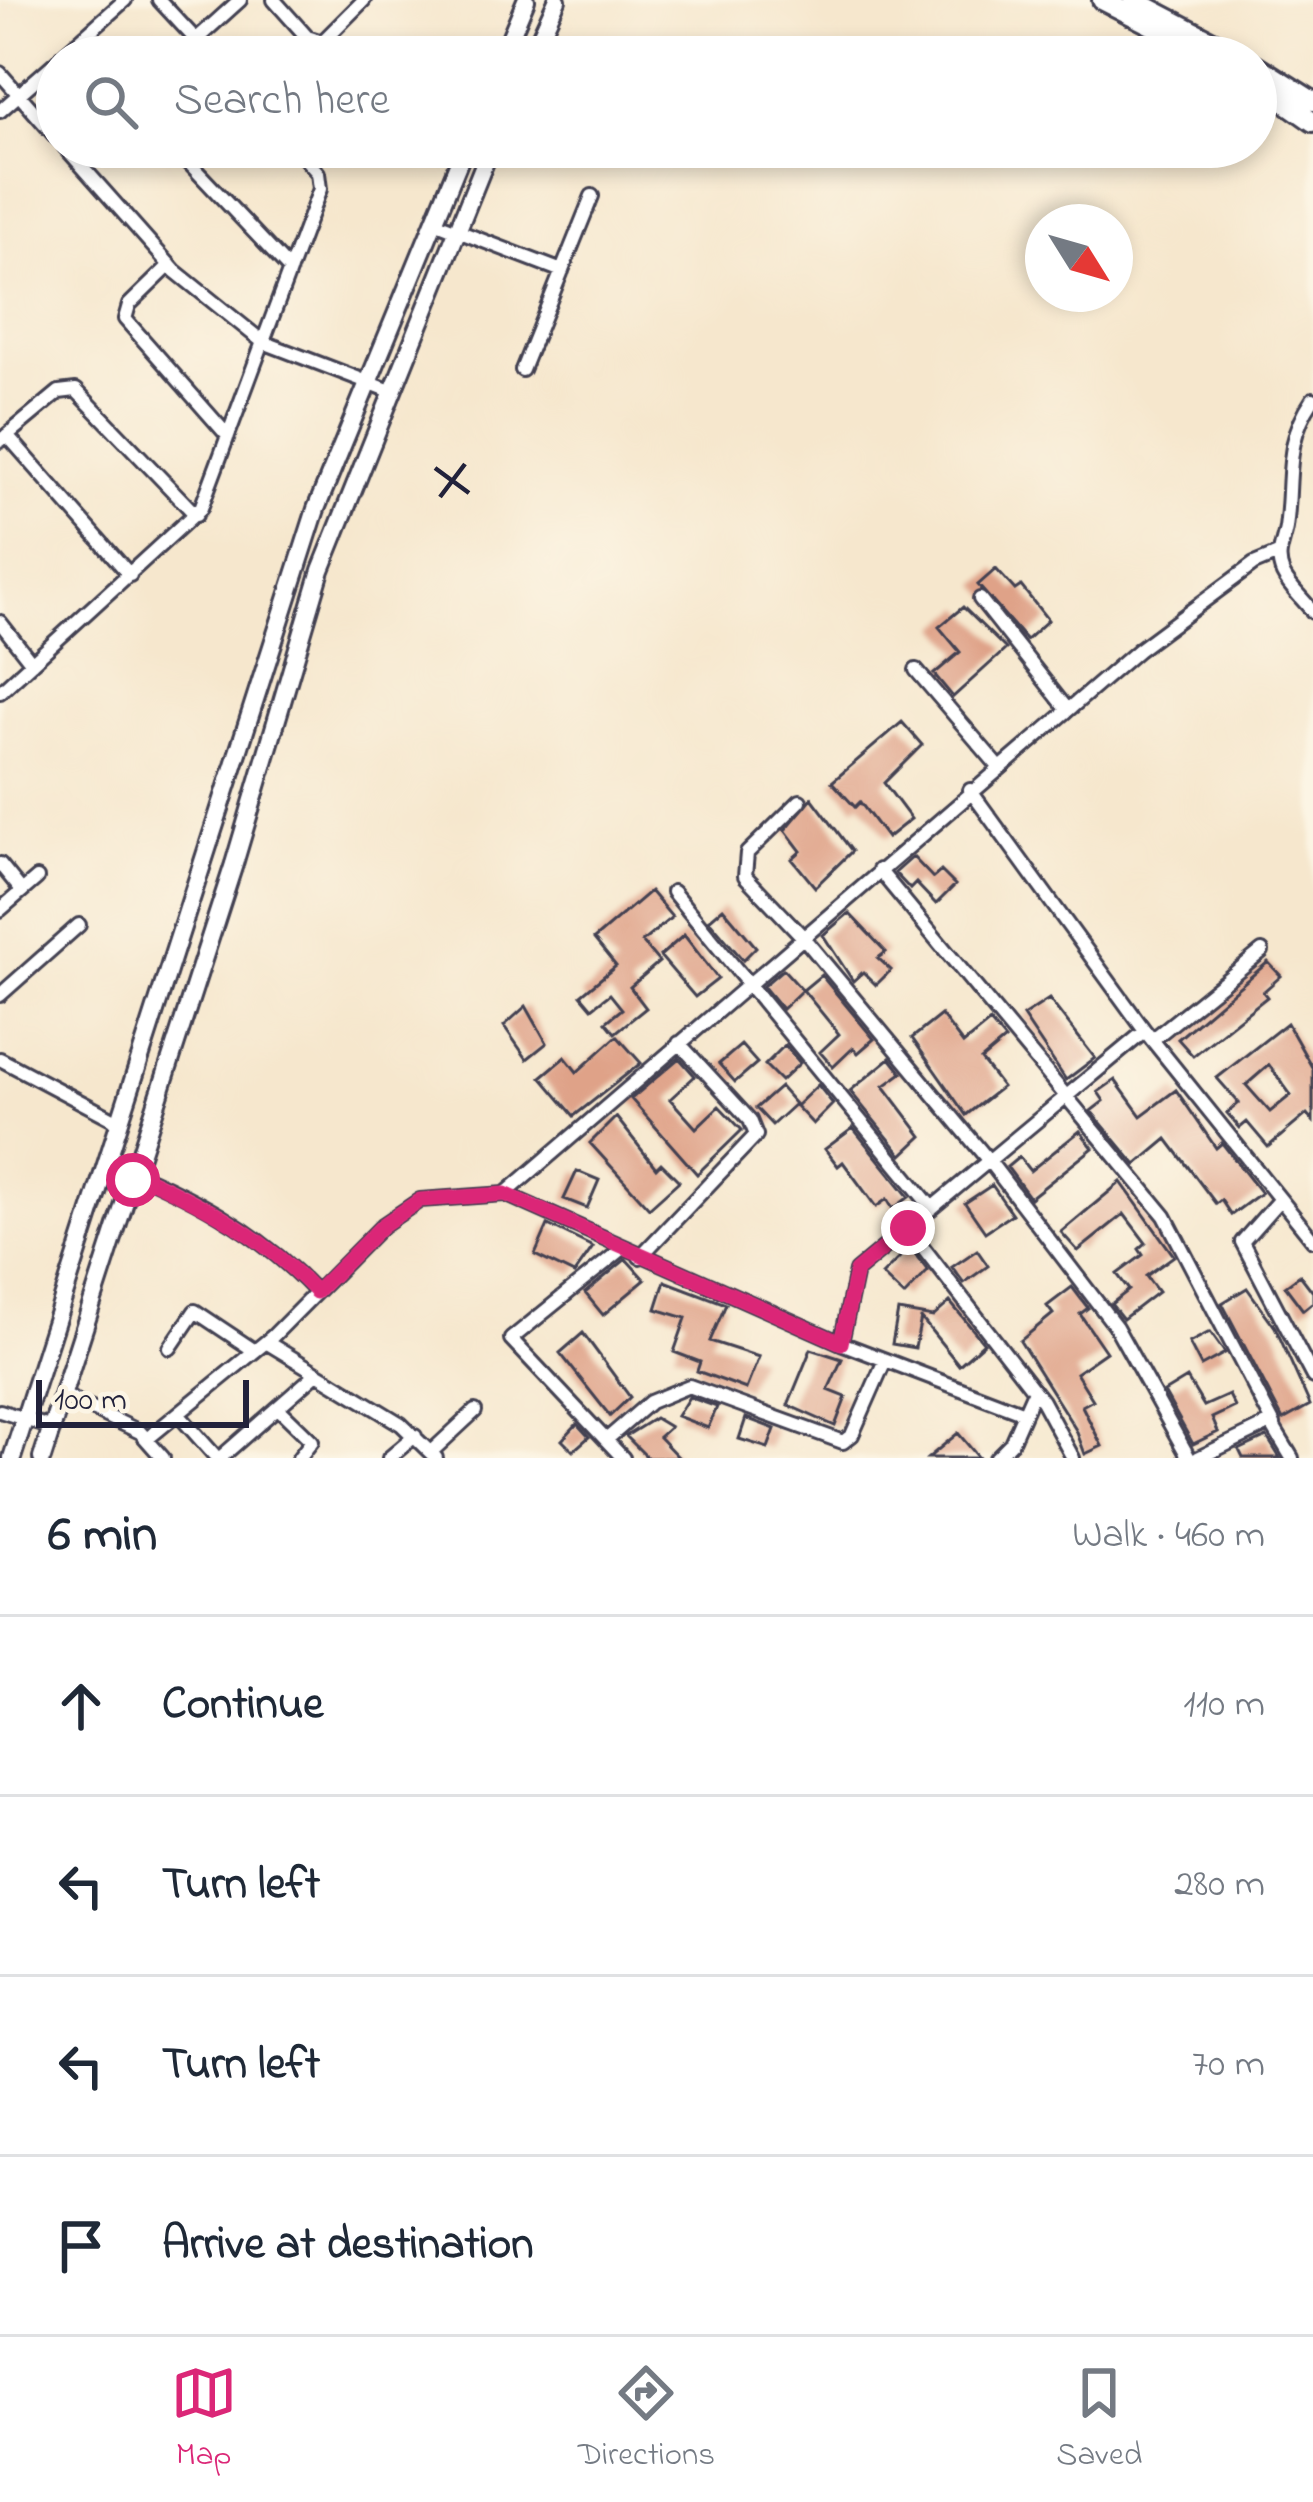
<!DOCTYPE html>
<html lang="en">
<head>
<meta charset="utf-8">
<style>
  :root { --surface:#fff; --page:#f6f6f7; --text:#1f2937; --muted:#747a83; --line:#e0e1e3; --accent:#db2777 }
  body { margin:0; font-family:"Indie Flower",sans-serif; background:var(--page); color:var(--text) }
  .compass { position:absolute; left:1025px; top:204px; width:108px; height:108px; border-radius:50%; background:var(--surface); box-shadow:0 6px 18px #0003; rotate:127deg }
  .scale { position:absolute; left:36px; bottom:30px; width:213px; box-sizing:border-box; padding-left:12px; border:6px solid #22223b; border-top:0; font-size:33px; line-height:42px; white-space:nowrap; color:#22223b; -webkit-text-stroke:9px #fcf5e5; paint-order:stroke }
  .stop { position:absolute; width:36px; height:36px; margin:-27px; border:9px solid #db2777; border-radius:50%; background:#fff }
  .stop.end { background:#db2777; border-color:#fff; box-shadow:0 3px 12px #0008 }
  .list { margin:0; padding:0; list-style:none }
  h2 { display:flex; justify-content:space-between; align-items:center; height:156px; margin:0; padding:0 48px; font-size:51px }
  h2 small { font-size:39px; font-weight:400; color:var(--muted) }
  .list li { display:grid; grid-template-columns:78px 1fr auto; gap:36px; align-items:center; box-sizing:border-box; height:180px; padding:0 48px; border-top:3px solid var(--line) }
  .list b { display:block; font-size:45px; white-space:nowrap }
  .list em { font-size:39px; font-style:normal; color:var(--muted) }
  .icon { flex:none; width:66px; height:66px; fill:none; stroke:currentColor; stroke-width:2; stroke-linecap:round; stroke-linejoin:round }
  .map { position:relative; flex:none; width:1313px; height:1458px; overflow:hidden }
  .search { position:absolute; background:var(--surface); box-shadow:0 6px 18px #0003; left:36px; right:36px; top:36px; height:132px; display:flex; align-items:center; gap:30px; box-sizing:border-box; padding:0 42px; border-radius:66px; color:var(--muted); font-size:45px }
  .sheet { height:876px; background:var(--surface) }
  nav { display:flex; justify-content:space-around; align-items:center; box-sizing:border-box; height:168px; border-top:3px solid var(--line); background:var(--surface); font-size:33px; color:var(--muted) }
  nav a { display:grid; justify-items:center; gap:6px }
  nav .on { color:var(--accent) }
  .map>svg:first-child { display:block }
</style>
</head>
<body>
<div class="map">
<svg width="1313" height="1458" viewBox="0 0 1313 1458">
  <rect width="100%" height="100%" fill="#fcf5e5"/>
  <filter id="ink" filterUnits="userSpaceOnUse"><feTurbulence type="fractalNoise" baseFrequency=".00833" numOctaves="2"/><feDisplacementMap in="SourceGraphic" scale="24" xChannelSelector="R" yChannelSelector="G"/><feConvolveMatrix kernelMatrix="1 2 1 2 8 2 1 2 1" color-interpolation-filters="sRGB"/></filter>
  <filter id="wash" filterUnits="userSpaceOnUse"><feTurbulence type="fractalNoise" baseFrequency=".004" numOctaves="4" result="noise"/><feDisplacementMap in="SourceGraphic" scale="48" xChannelSelector="R" yChannelSelector="G"/><feGaussianBlur stdDeviation="2.7" result="paint"/><feColorMatrix in="noise" values="0 0 0 0 0 0 0 0 0 0 0 0 0 0 0 0 0 1.4 0 .05"/><feComposite in="paint" operator="in"/></filter>
  <g filter="url(#wash)">
    <rect width="100%" height="100%" fill="#f6e7cd"/>
    <g id="blocks">
      <path fill="#dfa288" fill-rule="evenodd" d="M 996,569 L 1015,590 L 1021,586 L 1048,620 L 1026,640 L 978,585 Z
        M 963,607 L 1006,649 L 953,697 L 934,674 L 960,652 L 939,627 Z
        M 902,722 L 922,745 L 884,783 L 911,819 L 887,838 L 860,802 L 855,807 L 832,782 Z
        M 812,798 L 852,851 L 815,887 L 792,859 L 801,851 L 785,830 Z
        M 913,857 L 933,878 L 941,871 L 955,885 L 936,904 L 916,883 L 910,889 L 895,873 Z
        M 650,891 L 672,917 L 642,942 L 659,962 L 630,987 L 646,1008 L 615,1033 L 606,1022 L 622,1009 L 610,994 L 592,1008 L 581,995 L 616,966 L 594,939 Z
        M 723,908 L 756,947 L 743,960 L 709,920 Z
        M 849,913 L 886,952 L 878,958 L 891,970 L 876,985 L 863,972 L 853,981 L 823,935 Z
        M 684,935 L 718,979 L 695,997 L 660,956 Z
        M 1268,962 L 1281,976 L 1263,992 L 1267,997 L 1193,1056 L 1178,1039 Z
        M 783,969 L 802,990 L 782,1009 L 763,986 Z
        M 821,975 L 874,1039 L 858,1053 L 853,1048 L 833,1067 L 820,1052 L 839,1034 L 803,990 Z
        M 1049,999 L 1095,1058 L 1066,1080 L 1023,1016 Z
        M 526,1006 L 547,1043 L 527,1059 L 504,1026 Z
        M 941,1015 L 963,1044 L 990,1022 L 1005,1040 L 981,1060 L 1002,1087 L 966,1115 L 912,1038 Z
        M 1287,1023 L 1313,1069 L 1313,1121 L 1307,1114 L 1268,1147 L 1247,1122 L 1240,1128 L 1227,1113 L 1239,1103 L 1217,1078 ZM 1269,1065 L 1291,1095 L 1270,1112 L 1246,1085 Z
        M 617,1036 L 641,1063 L 574,1116 L 541,1077 L 565,1057 L 577,1072 Z
        M 741,1045 L 757,1063 L 735,1082 L 719,1064 Z
        M 785,1045 L 800,1063 L 781,1081 L 765,1065 Z
        M 679,1058 L 695,1076 L 670,1099 L 696,1128 L 719,1106 L 742,1130 L 697,1174 L 631,1099 Z
        M 890,1058 L 902,1073 L 884,1086 L 922,1136 L 902,1155 L 850,1091 Z
        M 1115,1080 L 1141,1116 L 1176,1090 L 1216,1148 L 1222,1143 L 1261,1193 L 1231,1215 L 1221,1200 L 1216,1204 L 1167,1139 L 1136,1165 L 1091,1111 L 1104,1101 L 1098,1092 Z
        M 818,1085 L 833,1104 L 813,1124 L 796,1106 Z
        M 780,1087 L 795,1104 L 772,1125 L 756,1108 Z
        M 616,1117 L 656,1168 L 661,1163 L 679,1181 L 649,1208 L 590,1143 Z
        M 853,1128 L 909,1197 L 893,1209 L 887,1199 L 876,1207 L 843,1162 L 838,1166 L 825,1149 Z
        M 1080,1131 L 1093,1148 L 1030,1198 L 1007,1167 L 1019,1157 L 1030,1171 Z
        M 577,1171 L 599,1180 L 587,1208 L 564,1199 Z
        M 1121,1182 L 1174,1256 L 1146,1276 L 1158,1292 L 1123,1319 L 1111,1304 L 1129,1290 L 1117,1274 L 1143,1255 L 1139,1249 L 1146,1243 L 1124,1214 L 1078,1251 L 1061,1232 Z
        M 992,1185 L 1012,1214 L 985,1232 L 965,1203 Z
        M 548,1225 L 593,1247 L 574,1274 L 535,1255 Z
        M 910,1247 L 928,1271 L 904,1296 L 882,1275 Z
        M 977,1250 L 988,1266 L 964,1283 L 952,1267 Z
        M 626,1259 L 645,1280 L 603,1315 L 585,1293 Z
        M 1300,1275 L 1313,1292 L 1313,1302 L 1303,1310 L 1285,1286 Z
        M 665,1281 L 726,1304 L 710,1341 L 759,1357 L 746,1389 L 697,1371 L 700,1362 L 674,1352 L 686,1318 L 656,1309 Z
        M 1072,1287 L 1088,1308 L 1080,1314 L 1106,1352 L 1076,1373 L 1093,1400 L 1082,1406 L 1102,1446 L 1085,1454 L 1076,1430 L 1020,1341 L 1053,1314 L 1047,1306 Z
        M 1247,1288 L 1275,1327 L 1310,1405 L 1283,1420 L 1222,1303 Z
        M 950,1302 L 984,1343 L 959,1365 L 921,1318 L 915,1348 L 892,1344 L 898,1311 L 933,1317 Z
        M 1210,1332 L 1225,1353 L 1201,1366 L 1189,1343 Z
        M 583,1333 L 630,1397 L 610,1416 L 560,1353 Z
        M 811,1349 L 842,1359 L 828,1390 L 846,1397 L 835,1426 L 788,1405 Z
        M 1187,1378 L 1204,1406 L 1229,1395 L 1235,1407 L 1212,1418 L 1218,1432 L 1193,1444 L 1164,1392 Z
        M 689,1397 L 717,1407 L 708,1428 L 677,1416 Z
        M 655,1418 L 670,1427 L 659,1437 L 679,1458 L 648,1458 L 626,1436 Z
        M 746,1418 L 775,1429 L 768,1448 L 739,1439 Z
        M 577,1424 L 589,1437 L 573,1451 L 562,1440 Z
        M 958,1433 L 979,1458 L 928,1458 Z
        M 1267,1437 L 1280,1458 L 1243,1458 L 1239,1450 Z"/>
    </g>
  </g>
  <g filter="url(#ink)">
    <use href="#blocks" fill-opacity="0" stroke="#424051" stroke-width="3"/>
    <g fill="none" stroke-linecap="round" stroke-linejoin="round">
      <g stroke="#424051" stroke-width="18">
        <path id="street" d="M 159,0 L 212,57
          M 274,0 L 307,37 L 322,42 L 364,0
          M 61,57 L 125,0
          M 177,57 L 240,0
          M 0,73 L 57,138
          M 0,111 L 57,61
          M 65,147 L 175,271 L 263,342 L 391,391
          M 174,147 L 290,270
          M 434,222 L 562,271
          M 170,265 L 129,305 L 125,319 L 228,436
          M 522,370 L 592,196
          M 1313,399 C 1283,443 1293,478 1286,528 C 1283,545 1275,556 1283,574 C 1289,587 1304,600 1313,612
          M 7,435 L 130,575
          M 0,441 L 59,392 L 76,390 L 196,515
          M 980,599 L 1067,709
          M 0,622 L 32,663
          M 916,670 L 999,767
          M 0,692 L 201,508 L 320,189 L 318,173 L 295,147
          M 970,790 L 1145,1031
          M 800,801 L 747,853 L 745,876 L 802,936 L 989,1161 L 1116,1327 L 1189,1458
          M 0,864 L 22,891
          M 879,870 L 1165,1216 L 1274,1425
          M 673,892 L 932,1208
          M 0,910 L 37,878
          M 0,995 L 79,925
          M 1152,1040 L 1262,951
          M 0,1059 L 119,1122
          M 107,1161 C 186,1193 258,1230 316,1292
          M 1280,1199 L 1242,1242 L 1313,1377
          M 908,1228 L 1042,1401 L 1073,1458
          M 622,1249 L 511,1339 L 623,1458
          M 640,1257 L 756,1135 L 750,1120 L 679,1043
          M 266,1342 L 401,1424 L 436,1458
          M 841,1343 L 505,1194 L 1138,650 L 1254,564 L 1278,554
          M 170,1348 L 195,1311 L 255,1351
          M 63,1395 L 140,1432 L 163,1458
          M 278,1408 L 312,1441 L 299,1458
          M 0,1411 L 52,1428
          M 1024,1413 L 841,1343 L 856,1271 L 1145,1031 L 1313,1240
          M 178,1414 L 217,1458
          M 147,1439 L 272,1337 L 383,1225 L 420,1200 L 505,1194
          M 606,1440 L 650,1402 L 689,1386 L 843,1442 L 852,1435 L 885,1360
          M 431,1452 L 475,1411
          M 220,1458 L 317,1373
          M 389,1458 L 415,1436
          M 996,1458 L 1011,1443 L 1034,1391
          M 1198,1458 L 1271,1423 L 1292,1458"/>
      </g>
      <g stroke="#424051" stroke-width="22">
        <path id="secondary" d="M 502,57 L 526,0
          M 531,57 L 557,0
          M 12,1458 L 316,509 L 465,147
          M 42,1458 L 234,864 L 321,570 L 491,147"/>
      </g>
      <g stroke="#424051" stroke-width="24">
        <path id="primary" d="M 1102,0 L 1214,57
          M 1134,0 L 1243,57
          M 1256,65 L 1313,101
          M 1256,82 L 1313,122"/>
      </g>
      <use href="#street" stroke="#fff" stroke-width="12"/>
      <use href="#secondary" stroke="#fff" stroke-width="16"/>
      <use href="#primary" stroke="#fff" stroke-width="18"/>
    </g>
  </g>
  <g fill="none" stroke-linecap="round" stroke-linejoin="round" filter="url(#ink)">
    <path stroke="#db2777" stroke-width="15" d="M 133,1180 L 135,1173 C 204,1205 264,1236 316,1292 L 383,1225 L 420,1200 L 505,1194 L 841,1343 L 856,1271 L 908,1228"/>
  </g>
  <path fill="none" stroke="#22223b" stroke-width="4.5" d="M 435,468 L 469,493M 440,497 L 465,464"/>
</svg>
<svg class="compass" viewBox="-18 -18 36 36"><path d="M0-13l5 13h-10z" fill="#e53935"/><path d="M0 13l5-13h-10z" fill="#747a83"/></svg>
<div class="scale">100 m</div>
<div class="stop" style="left:133px;top:1180px"></div>
<div class="stop end" style="left:908px;top:1228px"></div>
<div class="search"><svg class="icon" aria-label="search" viewBox="0 0 24 24"><circle cx="10" cy="10" r="6"/><path d="M15 15l6 6"/></svg>Search here</div>
</div>
<section class="sheet">
<h2>6 min<small>Walk · 460 m</small></h2>
<ul class="list">
<li><svg class="icon" aria-label="ahead" viewBox="0 0 24 24"><path d="M12 20V5M6 11l6-6 6 6"/></svg><div><b>Continue</b></div><em>110 m</em></li>
<li><svg class="icon" aria-label="left" viewBox="0 0 24 24"><path d="M17 20v-9H6M10 6l-5 5 5 5"/></svg><div><b>Turn left</b></div><em>280 m</em></li>
<li><svg class="icon" aria-label="left" viewBox="0 0 24 24"><path d="M17 20v-9H6M10 6l-5 5 5 5"/></svg><div><b>Turn left</b></div><em>70 m</em></li>
<li><svg class="icon" aria-label="arrive" viewBox="0 0 24 24"><path d="M6 21V4h12l-3 4 3 4H6"/></svg><div><b>Arrive at destination</b></div></li>
</ul>
</section>
<nav>
<a class="on"><svg class="icon" aria-label="map" viewBox="0 0 24 24"><path d="M3 6l6-2 6 2 6-2v14l-6 2-6-2-6 2zM9 4v14M15 6v14"/></svg>Map</a>
<a><svg class="icon" aria-label="directions" viewBox="0 0 24 24"><path d="M12 3l9 9-9 9-9-9zM9 14v-3h6M13 9l2 2-2 2"/></svg>Directions</a>
<a><svg class="icon" aria-label="saved" viewBox="0 0 24 24"><path d="M7 4h10v16l-5-4-5 4z"/></svg>Saved</a>
</nav>
</body>
</html>
